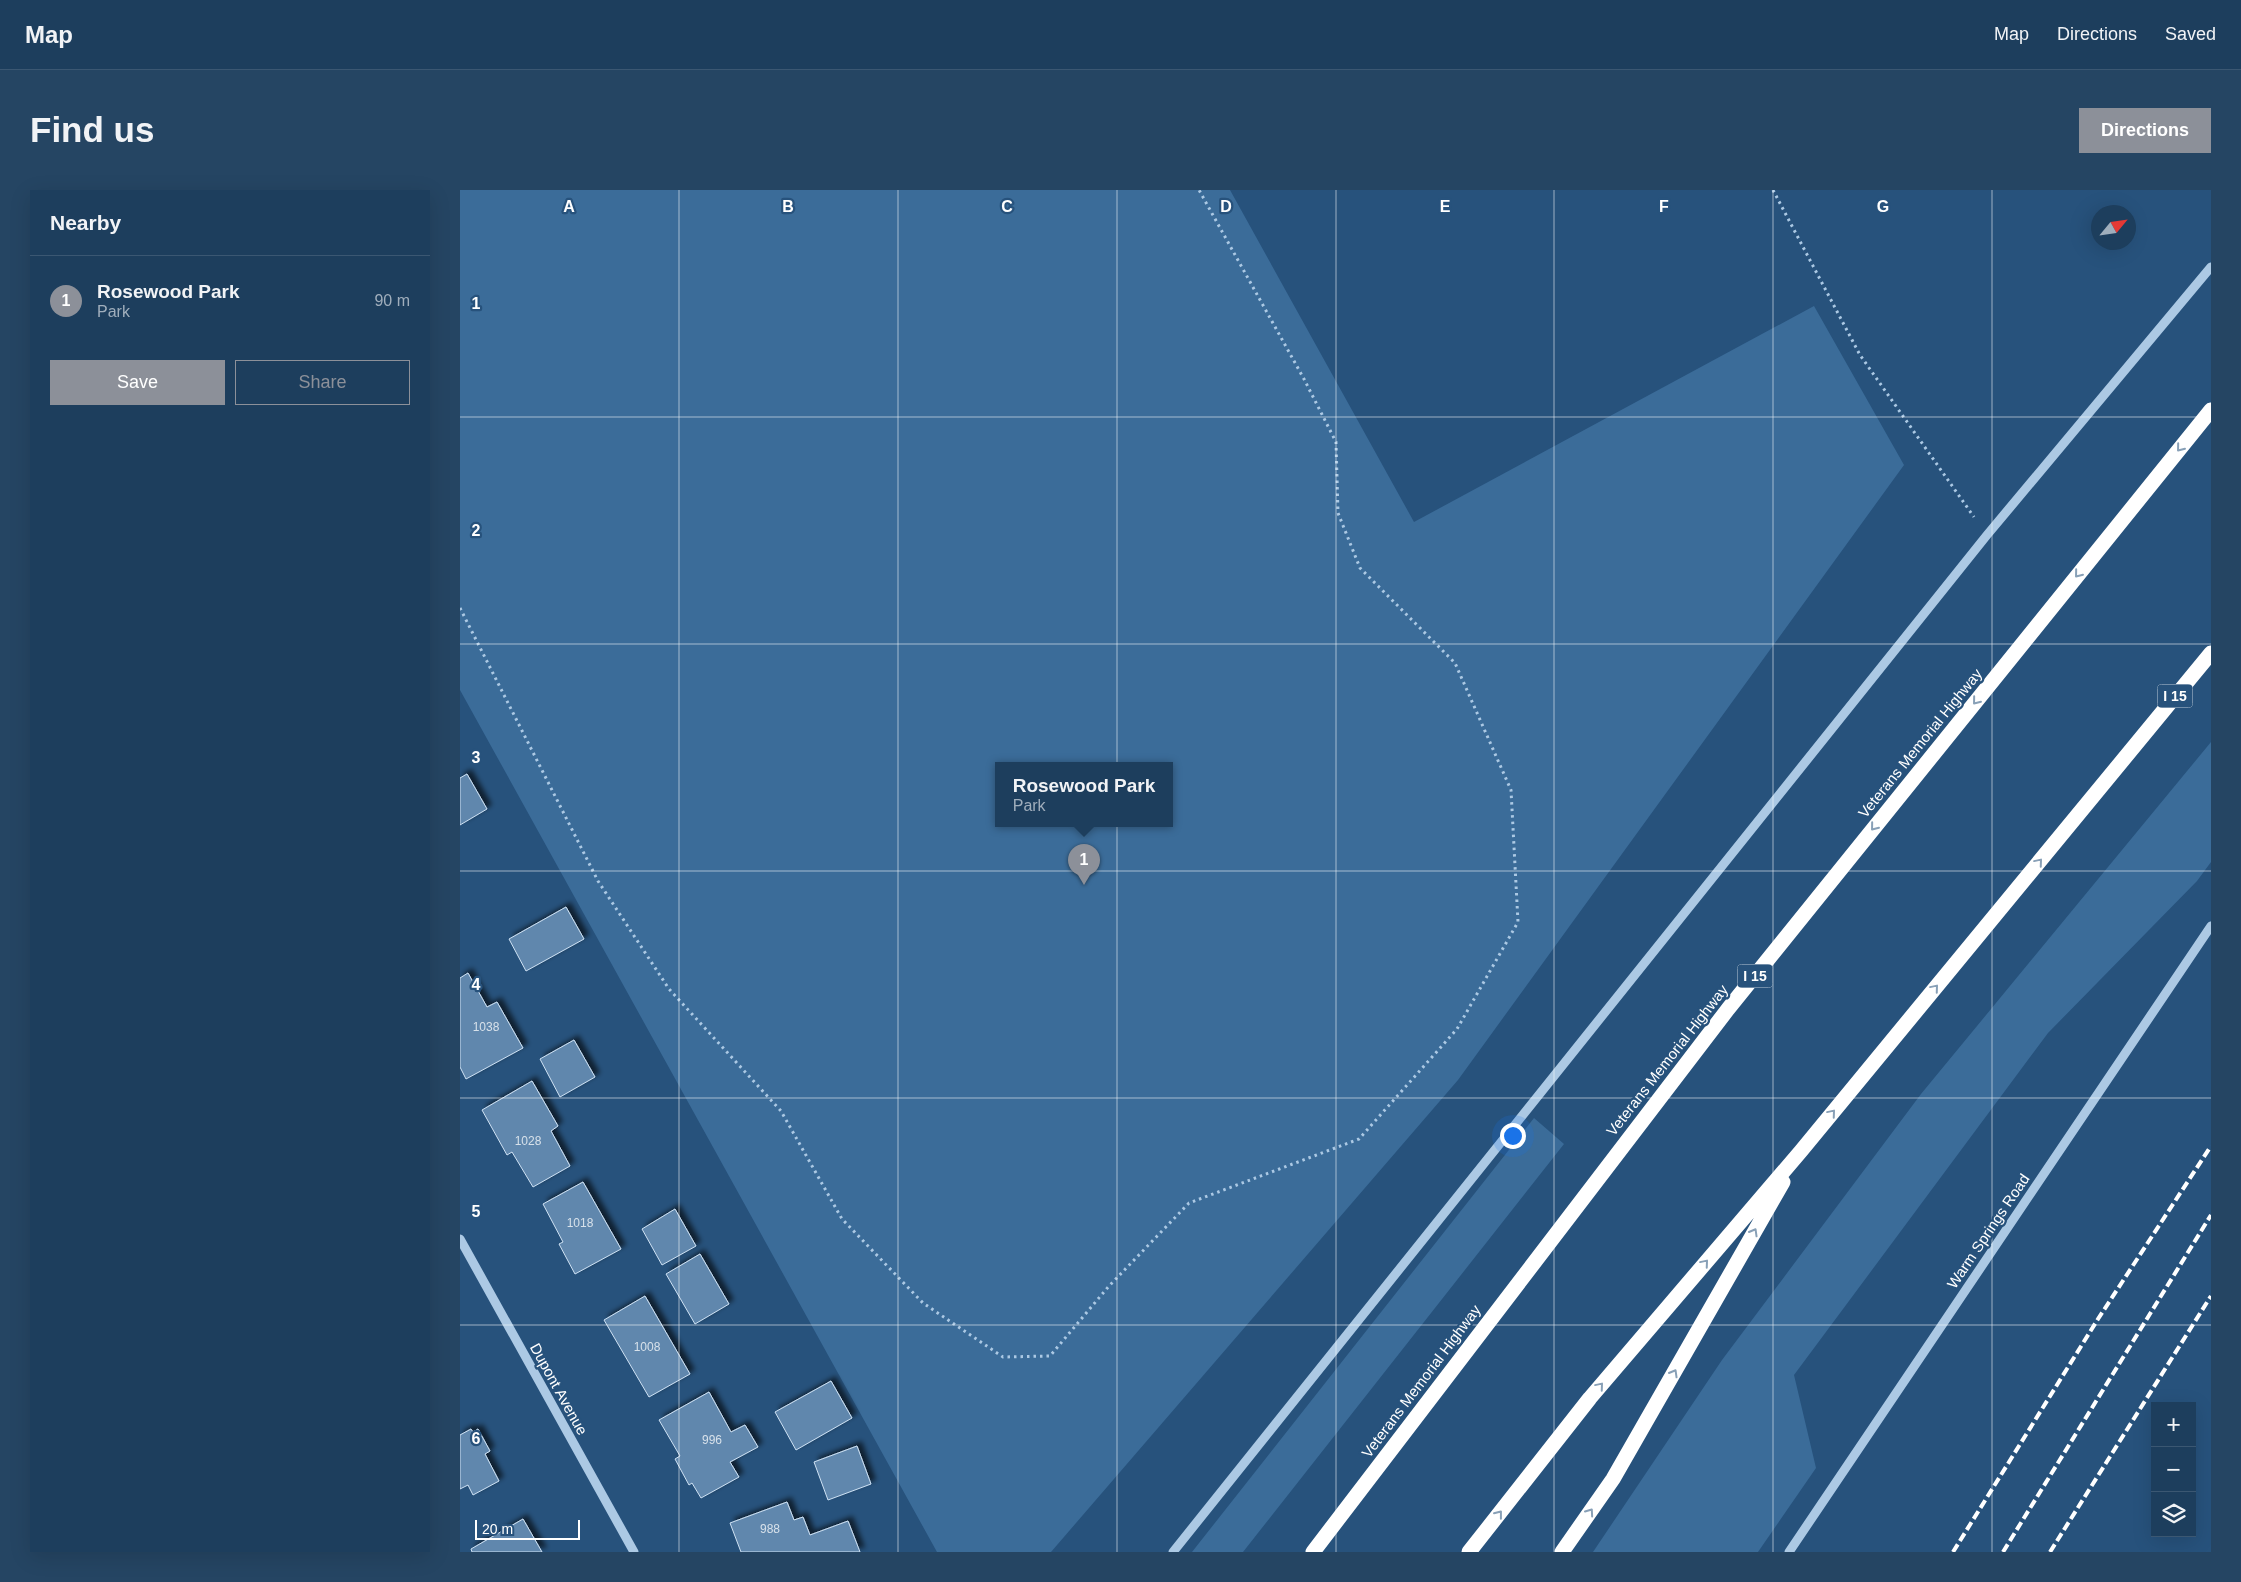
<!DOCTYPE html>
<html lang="en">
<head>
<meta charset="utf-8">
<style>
  :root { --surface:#1d3e5d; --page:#254563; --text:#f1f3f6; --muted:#a0aebc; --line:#3b5772; --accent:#8c9099 }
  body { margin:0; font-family:Arial,sans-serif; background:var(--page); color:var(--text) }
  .controls { position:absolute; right:15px; bottom:15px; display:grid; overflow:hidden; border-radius:0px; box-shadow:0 5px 20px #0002 }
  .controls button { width:45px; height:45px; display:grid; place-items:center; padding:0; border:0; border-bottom:1px solid var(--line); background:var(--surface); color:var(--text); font:25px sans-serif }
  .compass { position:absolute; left:1631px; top:15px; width:45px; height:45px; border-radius:50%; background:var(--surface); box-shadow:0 5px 20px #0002; rotate:61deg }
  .scale { position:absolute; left:15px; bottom:12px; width:105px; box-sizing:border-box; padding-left:5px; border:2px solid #fff; border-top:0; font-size:14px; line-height:18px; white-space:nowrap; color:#fff; -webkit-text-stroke:4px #27527c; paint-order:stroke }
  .you { position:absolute; left:1052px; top:945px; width:18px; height:18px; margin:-12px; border:4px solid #fff; border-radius:50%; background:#1a73e8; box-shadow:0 0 0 8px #1a73e833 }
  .badge { display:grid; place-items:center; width:32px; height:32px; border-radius:50%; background:var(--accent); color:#fff; font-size:16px; font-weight:700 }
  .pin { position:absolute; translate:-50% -41px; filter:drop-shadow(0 1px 2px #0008) }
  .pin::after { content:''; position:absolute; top:26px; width:18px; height:15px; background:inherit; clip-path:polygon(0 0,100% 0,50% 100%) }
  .popup { position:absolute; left:535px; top:572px; width:178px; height:65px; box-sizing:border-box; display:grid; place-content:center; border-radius:0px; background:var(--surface); filter:drop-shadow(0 1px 4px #0005); font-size:16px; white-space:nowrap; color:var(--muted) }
  .popup b { font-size:19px; color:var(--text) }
  .popup::after { content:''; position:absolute; left:50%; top:100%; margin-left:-10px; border:10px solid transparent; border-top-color:var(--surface) }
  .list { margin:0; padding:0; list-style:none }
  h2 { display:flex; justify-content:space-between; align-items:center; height:65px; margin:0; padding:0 20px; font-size:21px }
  h2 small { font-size:16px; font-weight:400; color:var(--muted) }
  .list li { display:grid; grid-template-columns:32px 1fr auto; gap:15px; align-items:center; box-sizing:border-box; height:90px; padding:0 20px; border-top:1px solid var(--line) }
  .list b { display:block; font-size:19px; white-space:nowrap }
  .list p { margin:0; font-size:16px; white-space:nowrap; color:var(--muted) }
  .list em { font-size:16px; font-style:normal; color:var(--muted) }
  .actions { display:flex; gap:10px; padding:15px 20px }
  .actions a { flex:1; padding:11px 0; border:1px solid var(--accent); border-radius:0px; text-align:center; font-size:18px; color:var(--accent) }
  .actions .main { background:var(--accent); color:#fff }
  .icon { flex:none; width:28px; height:28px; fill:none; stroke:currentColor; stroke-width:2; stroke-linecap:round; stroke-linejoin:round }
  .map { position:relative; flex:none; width:1751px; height:1362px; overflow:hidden; border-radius:0px }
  header { display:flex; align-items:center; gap:30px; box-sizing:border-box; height:70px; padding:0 25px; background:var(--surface); border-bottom:1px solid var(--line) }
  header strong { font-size:24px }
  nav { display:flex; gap:28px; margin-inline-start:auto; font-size:18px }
  .intro { display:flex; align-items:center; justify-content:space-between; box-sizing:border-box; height:120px; padding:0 30px }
  h1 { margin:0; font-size:35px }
  .button { padding:12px 22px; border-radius:0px; background:var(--accent); color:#fff; font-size:18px; font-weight:700 }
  main { display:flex; gap:30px; padding:0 30px }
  aside { flex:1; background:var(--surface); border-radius:0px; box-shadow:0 5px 20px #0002 }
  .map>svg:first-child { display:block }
</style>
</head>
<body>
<header>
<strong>Map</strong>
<nav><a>Map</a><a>Directions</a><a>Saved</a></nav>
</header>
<div class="intro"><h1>Find us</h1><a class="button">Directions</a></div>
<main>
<aside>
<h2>Nearby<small></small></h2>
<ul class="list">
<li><span class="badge">1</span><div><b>Rosewood Park</b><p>Park</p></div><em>90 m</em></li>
</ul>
<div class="actions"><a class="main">Save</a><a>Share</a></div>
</aside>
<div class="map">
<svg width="1751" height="1362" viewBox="0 0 1751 1362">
  <defs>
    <filter id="shadow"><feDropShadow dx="4.5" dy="-4.5" stdDeviation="2.5" flood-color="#0009"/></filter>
  </defs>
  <rect width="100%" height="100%" fill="#27527c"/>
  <path fill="#3b6c99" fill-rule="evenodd" d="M 0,0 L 770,0 L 954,332 L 1354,116 L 1444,275 L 998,890 L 591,1362 L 477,1362 L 0,500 ZM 539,576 L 709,576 L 709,634 L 539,634 Z
    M 1751,552 L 1751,672 L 1737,691 L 1588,843 L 1334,1185 L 1356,1278 L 1298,1362 L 1133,1362 L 1262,1170 L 1461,904 Z
    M 1074,928 L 1104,954 L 783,1362 L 732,1362 Z"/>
  <path fill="#6087ad" stroke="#cfe2f4" filter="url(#shadow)" d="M 7,584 L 27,619 L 0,635 L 0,588 Z
    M 106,717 L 124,749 L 66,781 L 49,749 Z
    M 8,783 L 27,817 L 37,812 L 63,858 L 6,889 L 0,877 L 0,788 Z
    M 114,850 L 135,887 L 100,907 L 80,869 Z
    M 72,891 L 98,936 L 91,941 L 110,976 L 73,997 L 52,962 L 47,965 L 22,920 Z
    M 123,992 L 161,1059 L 115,1084 L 99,1054 L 103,1052 L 83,1014 Z
    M 215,1019 L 236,1056 L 202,1075 L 182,1039 Z
    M 240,1064 L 269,1114 L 235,1134 L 206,1084 Z
    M 185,1106 L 230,1184 L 189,1207 L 144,1130 Z
    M 371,1191 L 392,1228 L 336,1260 L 315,1222 Z
    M 249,1202 L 271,1242 L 285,1235 L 298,1257 L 270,1272 L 279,1287 L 241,1308 L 232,1293 L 229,1295 L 215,1269 L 220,1266 L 199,1230 Z
    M 11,1239 L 13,1242 L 18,1239 L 30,1261 L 25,1264 L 39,1291 L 13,1305 L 8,1295 L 0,1299 L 0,1245 Z
    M 397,1256 L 411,1294 L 368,1310 L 354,1272 Z
    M 327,1312 L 334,1330 L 343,1327 L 350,1345 L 388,1331 L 400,1362 L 281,1362 L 270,1333 Z
    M 63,1329 L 82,1362 L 12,1362 L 11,1359 Z"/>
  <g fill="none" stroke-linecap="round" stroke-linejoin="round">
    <path stroke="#acc9e4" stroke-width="3" stroke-dasharray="2.5 4" stroke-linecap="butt" d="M 1313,0 L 1400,165 L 1514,327
      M 0,418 L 138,691 L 209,799 L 321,921 L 382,1029 L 463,1113 L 543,1167 L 590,1166 L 649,1096 L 729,1013 L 899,949 L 997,839 L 1058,732 L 1051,600 L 995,473 L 900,378 L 878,323 L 876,252 L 844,189 L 739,0"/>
    <path stroke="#acc9e4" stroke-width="9" d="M 0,1049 L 174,1362
      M 713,1362 L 1527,345 L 1751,77
      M 1329,1362 L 1751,736"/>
    <path stroke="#fff" stroke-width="15" d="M 853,1362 L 1268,819 L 1751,220
      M 1009,1362 L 1130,1208 L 1341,961 L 1751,463
      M 1102,1362 L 1153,1289 L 1323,992"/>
    <path stroke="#fff" stroke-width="4" stroke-dasharray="9 4" stroke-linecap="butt" d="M 1493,1362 L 1638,1129 L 1751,956
      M 1543,1362 L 1751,1025
      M 1590,1362 L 1751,1106"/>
  </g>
  <defs><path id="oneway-chevron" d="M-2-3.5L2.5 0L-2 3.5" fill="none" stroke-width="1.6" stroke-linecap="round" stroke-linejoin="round" transform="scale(1.25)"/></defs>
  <g stroke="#88a0b7">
    <use href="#oneway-chevron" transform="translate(1720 258) rotate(129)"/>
    <use href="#oneway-chevron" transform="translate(1618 384) rotate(129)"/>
    <use href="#oneway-chevron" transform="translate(1516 511) rotate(129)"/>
    <use href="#oneway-chevron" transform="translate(1414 637) rotate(129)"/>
    <use href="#oneway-chevron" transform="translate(1579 672) rotate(-50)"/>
    <use href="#oneway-chevron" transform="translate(1475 798) rotate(-50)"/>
    <use href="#oneway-chevron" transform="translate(1372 923) rotate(-50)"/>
    <use href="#oneway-chevron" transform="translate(1294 1042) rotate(-60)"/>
    <use href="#oneway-chevron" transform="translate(1245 1073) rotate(-50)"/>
    <use href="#oneway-chevron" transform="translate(1214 1183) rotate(-60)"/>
    <use href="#oneway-chevron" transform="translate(1140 1196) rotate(-50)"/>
    <use href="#oneway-chevron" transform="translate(1130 1322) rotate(-55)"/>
    <use href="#oneway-chevron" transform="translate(1039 1324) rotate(-52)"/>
  </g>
  <path fill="none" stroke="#fff" stroke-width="1" stroke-opacity="0.55" d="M 219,0 L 219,1362M 438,0 L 438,1362M 657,0 L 657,1362M 876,0 L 876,1362M 1094,0 L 1094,1362M 1313,0 L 1313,1362M 1532,0 L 1532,1362M 0,227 L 1751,227M 0,454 L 1751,454M 0,681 L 1751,681M 0,908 L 1751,908M 0,1135 L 1751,1135"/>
  <g text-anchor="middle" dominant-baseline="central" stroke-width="4.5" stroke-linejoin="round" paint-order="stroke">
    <g font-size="12" fill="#d7e1ea">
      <text x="26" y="837">1038</text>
      <text x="68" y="951">1028</text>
      <text x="120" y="1033">1018</text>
      <text x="187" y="1157">1008</text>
      <text x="252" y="1250">996</text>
      <text x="310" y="1339">988</text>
    </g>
    <g fill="#27527c" stroke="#becbd8" stroke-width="1">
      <rect x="1697.5" y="494.5" width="35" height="23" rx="4"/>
      <rect x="1277.5" y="774.5" width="35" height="23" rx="4"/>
    </g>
    <g font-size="14" font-weight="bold" fill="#fff">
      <text x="1715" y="506">I 15</text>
      <text x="1295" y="786">I 15</text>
    </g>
    <g font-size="15" fill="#fff" stroke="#27527c">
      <text transform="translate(1460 553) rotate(-51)">Veterans Memorial Highway</text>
      <text transform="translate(1207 870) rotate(-52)">Veterans Memorial Highway</text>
      <text transform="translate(1528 1041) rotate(-56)">Warm Springs Road</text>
      <text transform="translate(961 1191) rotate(-53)">Veterans Memorial Highway</text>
      <text transform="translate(99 1199) rotate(61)">Dupont Avenue</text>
    </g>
  </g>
  <g font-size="16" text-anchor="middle" font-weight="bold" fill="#fff" stroke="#27527c" stroke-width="4.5" stroke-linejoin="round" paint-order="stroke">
    <text x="109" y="22">A</text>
    <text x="328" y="22">B</text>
    <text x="547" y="22">C</text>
    <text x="766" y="22">D</text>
    <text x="985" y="22">E</text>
    <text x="1204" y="22">F</text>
    <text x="1423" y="22">G</text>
    <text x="16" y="119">1</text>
    <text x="16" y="346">2</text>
    <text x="16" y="573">3</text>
    <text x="16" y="800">4</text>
    <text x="16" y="1027">5</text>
    <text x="16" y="1254">6</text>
  </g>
</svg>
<div class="controls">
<button>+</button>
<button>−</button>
<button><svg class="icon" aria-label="layers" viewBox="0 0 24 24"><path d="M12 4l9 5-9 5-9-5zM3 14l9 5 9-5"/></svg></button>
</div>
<svg class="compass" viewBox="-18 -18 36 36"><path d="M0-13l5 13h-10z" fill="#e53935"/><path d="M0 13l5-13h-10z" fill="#a0aebc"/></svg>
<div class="scale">20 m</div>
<div class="you"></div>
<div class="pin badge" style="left:624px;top:695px">1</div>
<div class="popup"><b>Rosewood Park</b>Park</div>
</div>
</main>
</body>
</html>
